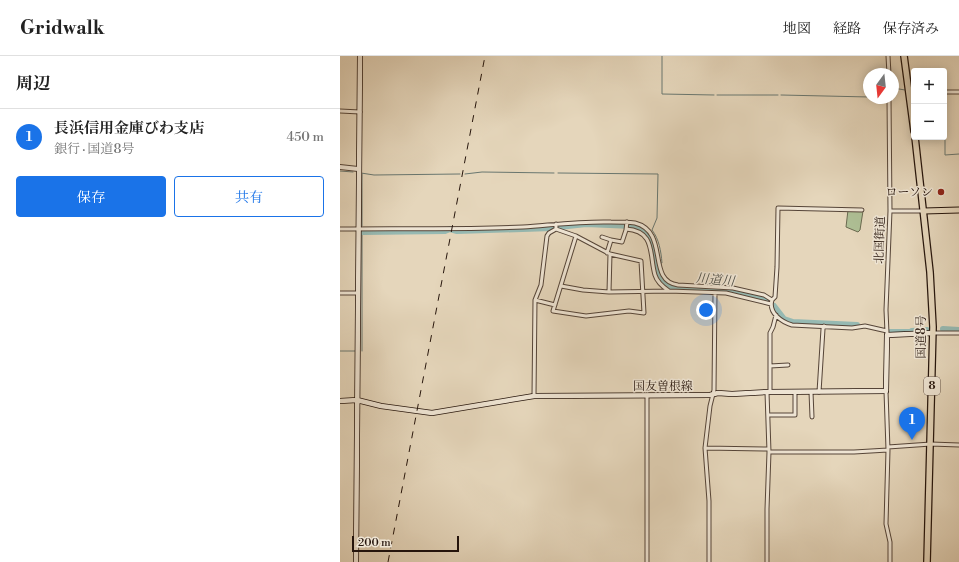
<!DOCTYPE html>
<html lang="ja">
<head>
<meta charset="utf-8">
<style>
  :root { --surface:#fff; --page:#f6f6f6; --text:#222; --muted:#767676; --line:#e0e0e0; --accent:#1a73e8 }
  body { margin:0; font-family:"Libre Bodoni","Noto Serif JP",serif; background:var(--page); color:var(--text) }
  .controls { position:absolute; right:12px; top:12px; display:grid; overflow:hidden; border-radius:4px; box-shadow:0 2px 10px #0003 }
  .controls button { width:36px; height:36px; display:grid; place-items:center; padding:0; border:0; border-bottom:1px solid var(--line); background:var(--surface); color:var(--text); font:20px sans-serif }
  .compass { position:absolute; left:523px; top:12px; width:36px; height:36px; border-radius:50%; background:var(--surface); box-shadow:0 2px 10px #0003; rotate:195deg }
  .scale { position:absolute; left:12px; bottom:10px; width:107px; box-sizing:border-box; padding-left:4px; border:2px solid #26150c; border-top:0; font-size:11px; line-height:14px; white-space:nowrap; color:#26150c; -webkit-text-stroke:3px #eee4d3; paint-order:stroke }
  .you { position:absolute; left:366px; top:254px; width:14px; height:14px; margin:-10px; border:3px solid #fff; border-radius:50%; background:#1a73e8; box-shadow:0 0 0 6px #1a73e833 }
  .badge { display:grid; place-items:center; width:26px; height:26px; border-radius:50%; background:var(--accent); color:#fff; font-size:13px; font-weight:700 }
  .pin { position:absolute; translate:-50% -33px; filter:drop-shadow(0 1px 2px #0008) }
  .pin::after { content:''; position:absolute; top:21px; width:14px; height:12px; background:inherit; clip-path:polygon(0 0,100% 0,50% 100%) }
  .list { margin:0; padding:0; list-style:none }
  h2 { display:flex; justify-content:space-between; align-items:center; height:52px; margin:0; padding:0 16px; font-size:17px }
  h2 small { font-size:13px; font-weight:400; color:var(--muted) }
  .list li { display:grid; grid-template-columns:26px 1fr auto; gap:12px; align-items:center; box-sizing:border-box; height:56px; padding:0 16px; border-top:1px solid var(--line) }
  .list b { display:block; font-size:15px; white-space:nowrap }
  .list p { margin:0; font-size:13px; white-space:nowrap; color:var(--muted) }
  .list em { font-size:13px; font-style:normal; color:var(--muted) }
  .actions { display:flex; gap:8px; padding:12px 16px }
  .actions a { flex:1; padding:9px 0; border:1px solid var(--accent); border-radius:4px; text-align:center; font-size:14px; color:var(--accent) }
  .actions .main { background:var(--accent); color:#fff }
  .map { position:relative; flex:none; width:619px; height:506px; overflow:hidden }
  header { display:flex; align-items:center; gap:24px; box-sizing:border-box; height:56px; padding:0 20px; background:var(--surface); border-bottom:1px solid var(--line) }
  header strong { font-size:19px }
  nav { display:flex; gap:22px; margin-inline-start:auto; font-size:14px }
  main { display:flex }
  aside { flex:1; background:var(--surface) }
  .map>svg:first-child { display:block }
</style>
</head>
<body>
<header>
<strong>Gridwalk</strong>
<nav><a>地図</a><a>経路</a><a>保存済み</a></nav>
</header>
<main>
<aside>
<h2>周辺<small></small></h2>
<ul class="list">
<li><span class="badge">1</span><div><b>長浜信用金庫びわ支店</b><p>銀行 · 国道8号</p></div><em>450 m</em></li>
</ul>
<div class="actions"><a class="main">保存</a><a>共有</a></div>
</aside>
<div class="map">
<svg width="619" height="506" viewBox="0 0 619 506">
  <rect width="100%" height="100%" fill="#e5d6bb"/>
  <filter id="stains"><feTurbulence type="fractalNoise" baseFrequency=".005" numOctaves="4"/><feColorMatrix values="0 0 0 0 .2 0 0 0 0 .09 0 0 0 0 .02 0 0 0 .5 -.17"/></filter>
  <radialGradient id="worn" r=".72"><stop offset=".6" stop-color="#630" stop-opacity="0"/><stop offset="1" stop-color="#630" stop-opacity=".3"/></radialGradient>
  <path fill="#aebf95" stroke="#6a6a50" d="M 508,154 L 523,155 L 520,174 L 518,176 L 506,171 Z"/>
  <g fill="none" stroke-linecap="round" stroke-linejoin="round">
    <path stroke="#697770" stroke-width="1" d="M 322,0 L 322,38 L 374,39
      M 553,32 L 565,34
      M 572,34 L 574,34
      M 604,34 L 605,34
      M 377,39 L 438,39
      M 441,39 L 529,41
      M 605,39 L 605,99 L 619,98
      M 0,115 L 13,116
      M 21,117 L 34,119 L 120,118
      M 218,117 L 318,118 L 317,162 L 312,174 C 319,183 321,195 322,207 L 321,207
      M 22,118 L 22,170
      M 125,118 L 142,116 L 214,117
      M 22,174 L 22,295
      M 316,207 L 317,207
      M 0,295 L 15,295"/>
    <path stroke="#96b9b2" stroke-width="6" d="M 219,171 L 246,168 L 293,170 C 327,181 304,216 330,231 L 392,235 L 428,244
      M 22,176 L 105,175 L 110,173 L 117,175 L 212,172
      M 434,250 L 444,263 L 453,266 L 517,269
      M 603,273 L 619,274
      M 572,275 L 587,274
      M 550,276 L 569,276"/>
    <g stroke="#564538" stroke-width="5">
      <path id="minor" d="M 548,0 L 549,18
        M 604,36 L 619,36
        M 0,55 L 20,56
        M 550,155 L 584,155
        M 0,173 C 61,172 122,174 183,171 C 212,169 241,165 271,166 C 279,166 287,166 295,167 C 330,176 306,225 338,229 L 393,232 L 424,239 L 432,244 C 428,257 442,266 452,269 L 512,272 L 525,270 L 547,275
        M 216,173 L 236,180
        M 286,173 C 316,175 309,199 315,219 C 317,226 323,231 329,235
        M 236,180 L 270,198 L 301,205 L 304,257 L 289,255 L 246,260 L 213,255 Z
        M 262,181 L 271,184
        M 267,197 L 271,184 L 282,186 L 286,174 L 287,166
        M 221,230 L 243,234 L 269,236 L 270,198
        M 269,236 L 329,235 L 386,237 L 431,248
        M 0,237 L 18,237
        M 195,244 L 215,249
        M 432,244 L 435,241 L 437,211 L 438,152 L 522,154
        M 547,277 L 546,254 L 550,155 L 549,42
        M 593,277 L 619,277
        M 430,310 L 448,309
        M 546,335 L 548,394 L 546,468 L 550,486 L 550,506
        M 427,336 L 429,396 L 514,396 L 548,394
        M 430,336 L 430,277 L 433,271 L 436,259
        M 471,336 L 472,361
        M 479,336 L 483,273 L 484,270
        M 194,340 L 195,244 L 201,229 L 207,180 L 209,177 L 216,173 L 216,168
        M 307,340 L 307,506
        M 428,359 L 455,359 L 455,336
        M 548,391 L 591,388 L 619,389
        M 365,392 L 429,393
        M 369,506 L 369,445 L 365,392 L 370,350 L 374,334 L 375,237
        M 427,506 L 427,453 L 429,396"/>
    </g>
    <g stroke="#564538" stroke-width="6">
      <path id="tertiary" d="M 0,111 L 18,113"/>
    </g>
    <g stroke="#26150c" stroke-width="6">
      <path id="secondary" d="M 0,345 L 17,344 L 41,350 L 92,357 L 194,340 L 370,339 L 378,337 L 392,338 L 427,336 L 546,335 L 547,279 L 593,277
        M 16,506 L 20,0"/>
    </g>
    <g stroke="#26150c" stroke-width="7">
      <path id="primary" d="M 584,155 L 619,154"/>
    </g>
    <g stroke="#26150c" stroke-width="8">
      <path id="trunk" d="M 564,0 L 574,75
        M 575,81 L 590,216 L 593,271 L 587,506"/>
    </g>
    <use href="#minor" stroke="#eee4d3" stroke-width="3"/>
    <use href="#tertiary" stroke="#eee4d3" stroke-width="4"/>
    <use href="#secondary" stroke="#eee4d3" stroke-width="4.5"/>
    <use href="#primary" stroke="#e5d6bb" stroke-width="5"/>
    <use href="#trunk" stroke="#e5d6bb" stroke-width="5.5"/>
    <path stroke="#26150c" stroke-width="1" stroke-dasharray="7 7" stroke-linecap="butt" d="M 48,506 L 145,0"/>
  </g>
  <circle fill="#8f2418" stroke="#eee4d3" stroke-width="1.5" cx="601" cy="136" r="4"/>
  <g text-anchor="middle" dominant-baseline="central" stroke-width="3" stroke-linejoin="round" paint-order="stroke">
    <rect fill="#eee4d3" stroke="#625348" stroke-width="1" x="584" y="321" width="16" height="18" rx="3"/>
    <g font-size="11" font-weight="bold" fill="#26150c">
      <text x="592" y="330">8</text>
    </g>
    <g font-size="12" fill="#26150c" stroke="#eee4d3" text-anchor="end">
      <text x="593" y="136">ローソン</text>
    </g>
    <g font-size="12" fill="#26150c" stroke="#eee4d3">
      <text transform="translate(540 184) rotate(-88)">北国街道</text>
      <text transform="translate(581 281) rotate(-90)">国道8号</text>
      <text x="323" y="330">国友曽根線</text>
    </g>
    <g font-size="13" font-style="italic" fill="#4d4e46" stroke="#eee4d3">
      <text transform="translate(375 224) rotate(5)">川道川</text>
    </g>
  </g>
  <rect width="100%" height="100%" filter="url(#stains)"/>
  <rect width="100%" height="100%" fill="url(#worn)"/>
</svg>
<div class="controls">
<button>+</button>
<button>−</button>
</div>
<svg class="compass" viewBox="-18 -18 36 36"><path d="M0-13l5 13h-10z" fill="#e53935"/><path d="M0 13l5-13h-10z" fill="#767676"/></svg>
<div class="scale">200 m</div>
<div class="you"></div>
<div class="pin badge" style="left:572px;top:384px">1</div>
</div>
</main>
</body>
</html>
